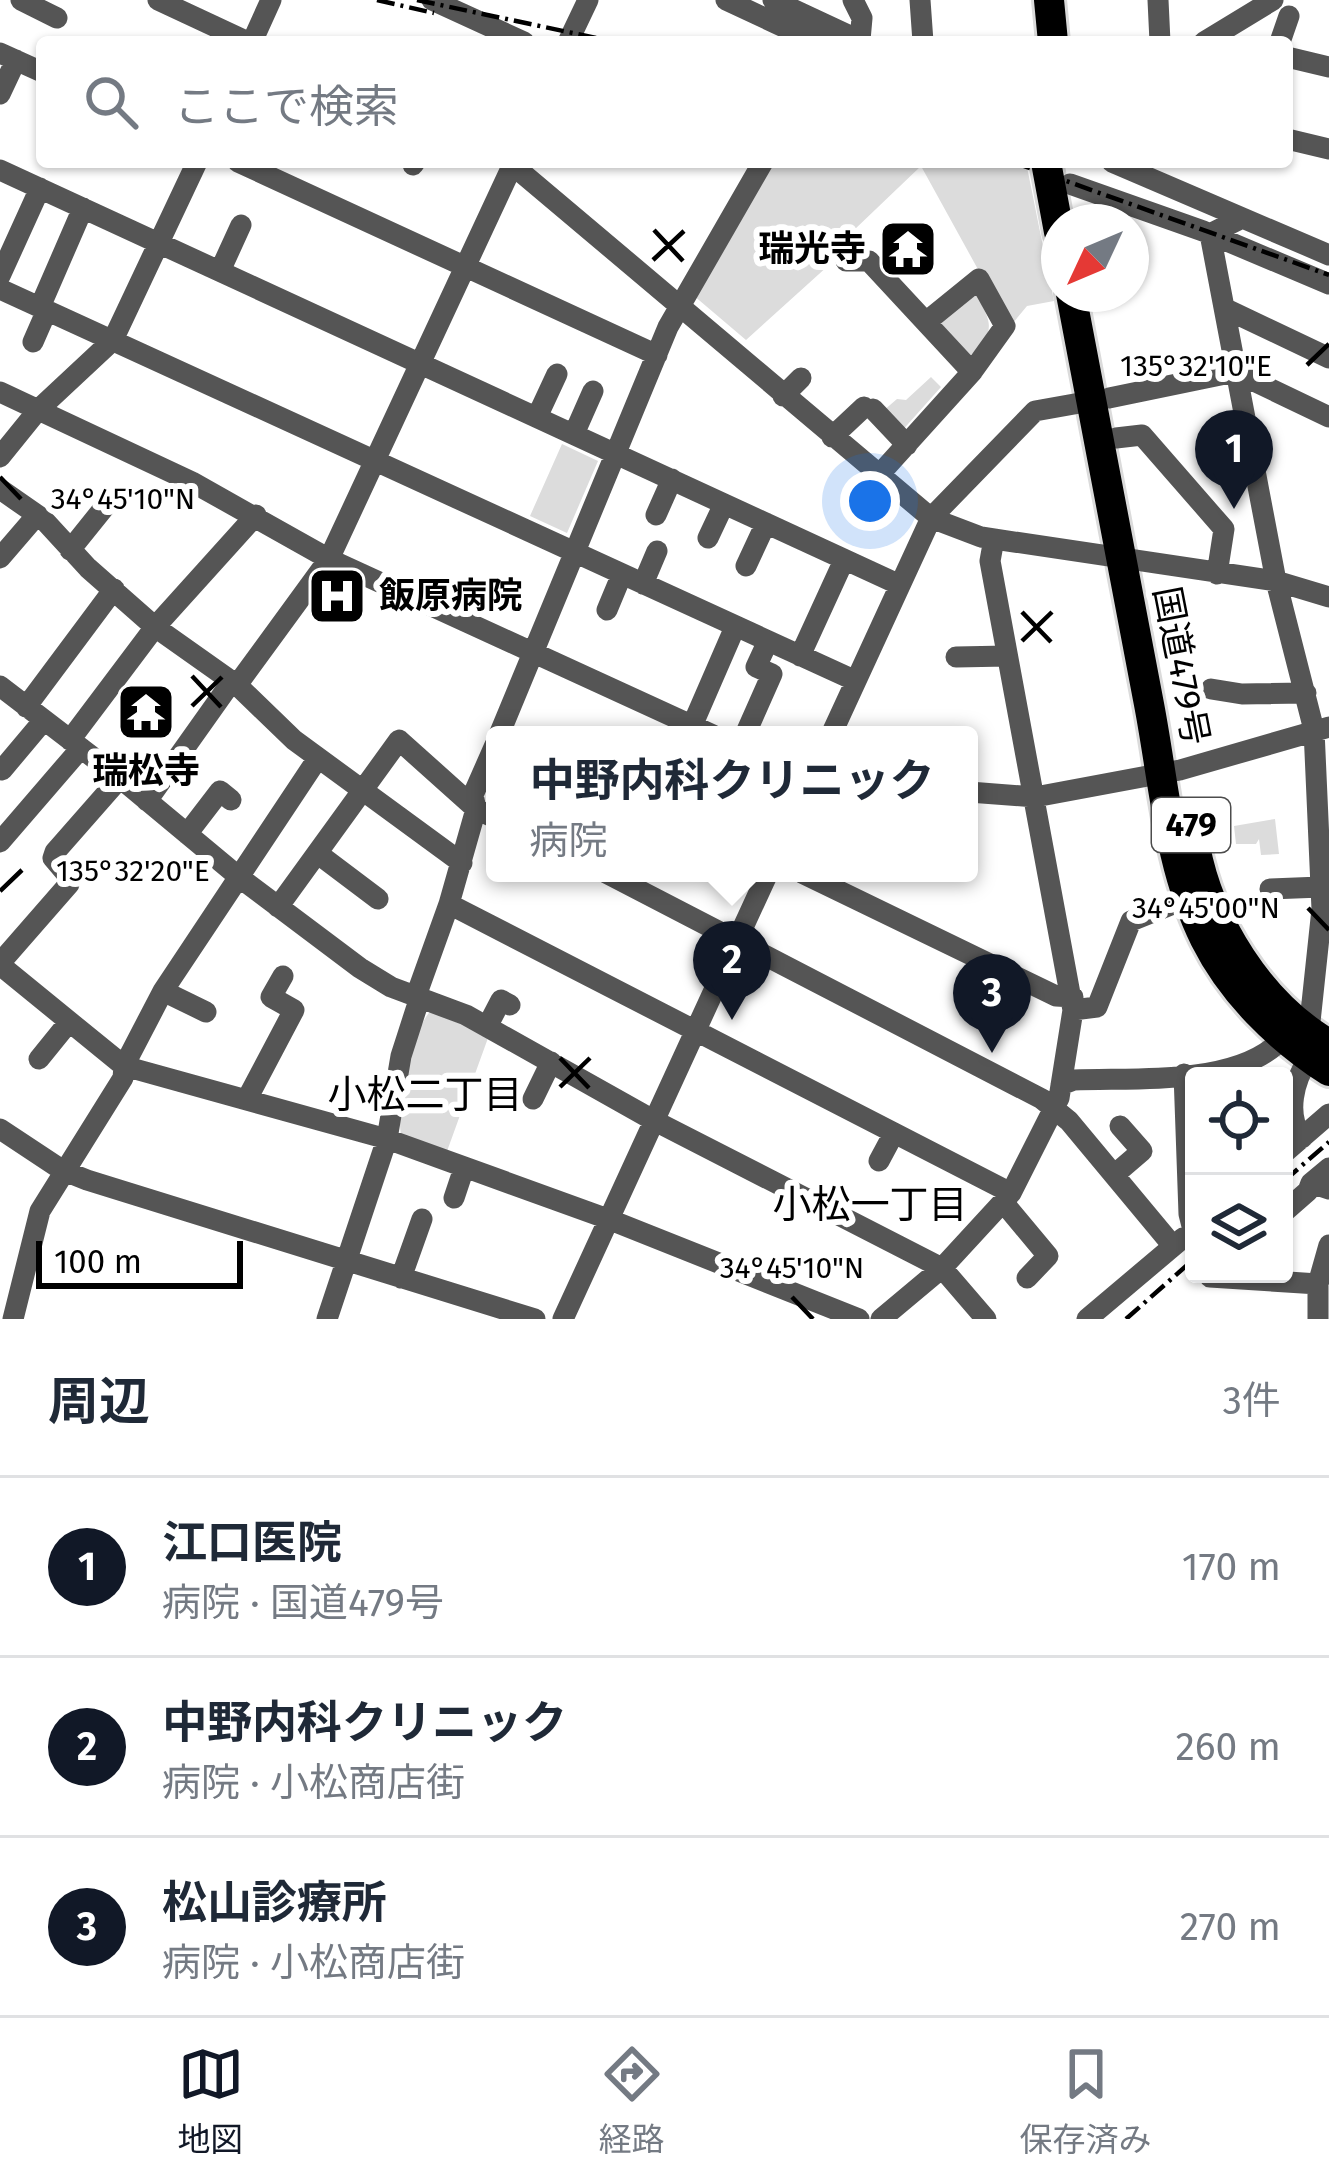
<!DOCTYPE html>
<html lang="ja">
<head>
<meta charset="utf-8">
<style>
  :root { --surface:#fff; --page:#f2f2f3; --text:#1f2937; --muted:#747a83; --line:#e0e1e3; --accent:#111827 }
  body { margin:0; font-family:"Fira Sans","Noto Sans JP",sans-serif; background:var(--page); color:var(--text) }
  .controls { position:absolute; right:36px; bottom:36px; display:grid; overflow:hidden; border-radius:12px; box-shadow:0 3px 9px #0004 }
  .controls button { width:108px; height:108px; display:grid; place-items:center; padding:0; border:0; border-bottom:3px solid var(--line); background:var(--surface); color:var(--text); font:60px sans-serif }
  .compass { position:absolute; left:1041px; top:204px; width:108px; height:108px; border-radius:50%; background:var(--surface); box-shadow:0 3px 9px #0004; rotate:226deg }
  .scale { position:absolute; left:36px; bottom:30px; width:207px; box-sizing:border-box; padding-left:12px; border:6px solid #000; border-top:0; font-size:33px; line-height:42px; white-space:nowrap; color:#000; -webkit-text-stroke:9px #fff; paint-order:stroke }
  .you { position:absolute; left:870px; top:501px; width:42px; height:42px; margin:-30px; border:9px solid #fff; border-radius:50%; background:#1a73e8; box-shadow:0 0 0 18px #1a73e833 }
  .badge { display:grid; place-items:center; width:78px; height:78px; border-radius:50%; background:var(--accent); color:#fff; font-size:39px; font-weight:700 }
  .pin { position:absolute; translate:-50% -99px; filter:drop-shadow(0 3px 6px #0008) }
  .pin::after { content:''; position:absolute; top:63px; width:42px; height:36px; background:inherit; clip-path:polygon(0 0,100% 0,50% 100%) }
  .popup { position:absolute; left:486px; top:726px; width:492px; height:156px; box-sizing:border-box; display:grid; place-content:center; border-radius:12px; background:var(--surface); filter:drop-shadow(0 3px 9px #0005); font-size:39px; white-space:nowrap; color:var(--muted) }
  .popup b { font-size:45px; color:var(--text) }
  .popup::after { content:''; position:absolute; left:50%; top:100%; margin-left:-24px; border:24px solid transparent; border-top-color:var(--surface) }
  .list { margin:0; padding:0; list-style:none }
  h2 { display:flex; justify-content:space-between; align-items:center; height:156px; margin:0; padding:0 48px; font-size:51px }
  h2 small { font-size:39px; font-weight:400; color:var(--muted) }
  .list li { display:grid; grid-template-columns:78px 1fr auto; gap:36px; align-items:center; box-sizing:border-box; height:180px; padding:0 48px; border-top:3px solid var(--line) }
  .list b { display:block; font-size:45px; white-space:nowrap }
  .list p { margin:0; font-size:39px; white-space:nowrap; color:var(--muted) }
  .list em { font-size:39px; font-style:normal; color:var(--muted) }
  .icon { flex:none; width:66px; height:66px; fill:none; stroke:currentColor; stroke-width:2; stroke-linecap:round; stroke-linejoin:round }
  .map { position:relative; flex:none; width:1329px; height:1319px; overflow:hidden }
  .search { position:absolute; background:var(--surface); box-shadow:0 3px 9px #0004; left:36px; right:36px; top:36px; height:132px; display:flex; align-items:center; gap:30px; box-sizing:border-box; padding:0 42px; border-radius:12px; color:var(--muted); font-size:45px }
  .sheet { height:696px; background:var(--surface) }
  nav { display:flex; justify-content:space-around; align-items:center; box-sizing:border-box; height:168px; border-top:3px solid var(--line); background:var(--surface); font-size:33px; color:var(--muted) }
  nav a { display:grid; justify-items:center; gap:6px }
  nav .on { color:var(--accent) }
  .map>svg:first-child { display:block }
</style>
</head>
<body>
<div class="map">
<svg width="1329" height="1319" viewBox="0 0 1329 1319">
  <rect width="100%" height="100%" fill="#fff"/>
  <path fill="#dcdcdc" d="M 770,162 L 1026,162 L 1054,301 L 1027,306 L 1013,323 L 980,273 L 921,166 L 831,252 L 829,265 L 746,340 L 693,295 Z
    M 971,294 L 977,296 C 994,326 994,332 969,357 L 939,321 Z
    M 931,377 L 941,387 L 900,433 L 883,411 L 897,399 L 906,400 Z
    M 562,444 L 598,461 L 567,533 L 530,516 Z
    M 1275,819 L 1279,854 L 1261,855 L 1259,839 L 1256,844 L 1236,844 L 1234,826 Z
    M 432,1010 L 451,1016 L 488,1038 L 446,1154 L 403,1140 C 392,1120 413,1024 432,1010 Z"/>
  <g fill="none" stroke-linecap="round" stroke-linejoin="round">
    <g stroke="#dbdbdb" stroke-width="36">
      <path id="highway" d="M 1049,0 L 1053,42
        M 1046,162 L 1059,232
        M 1071,294 C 1096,429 1123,564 1148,699 C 1164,780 1168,865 1205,939 C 1232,993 1278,1038 1329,1071
        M 1195,846 C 1209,922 1260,1004 1329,1044"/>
    </g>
    <path stroke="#555" stroke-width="21" d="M 21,0 L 57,18
      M 158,0 L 248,42
      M 432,0 L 524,42
      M 726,0 L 816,42
      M 773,0 L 863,42
      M 853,0 L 862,18 L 860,40
      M 920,0 L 923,42
      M 1158,0 L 1160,42
      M 252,42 L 271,0
      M 568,42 L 588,0
      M 1204,42 L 1273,0
      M 1280,42 L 1289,16
      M 0,53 L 42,72
      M 1287,57 L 1329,67
      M 0,94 L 16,60
      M 1287,139 L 1329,149
      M 238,162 L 657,355
      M 509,162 L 931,518 L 981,537 L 1276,581 L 1329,597
      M 1112,162 L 1329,255
      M 413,165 L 415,162
      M 0,170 L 900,585
      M 1070,184 L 1203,231 L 1329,284
      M 1240,219 L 1210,234 L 1276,581 L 1314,730 L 1322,909 L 1309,1031
      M 846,261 L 869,261 L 972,372
      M 220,271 L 241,225
      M 0,276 L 40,188
      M 0,289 L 856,681
      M 40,307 L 83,208
      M 1226,309 L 1329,358
      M 33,342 L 47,310
      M 0,392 L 192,482 L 329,559 L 713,735
      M 783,396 L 801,378
      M 1109,398 L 1235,372 L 1329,417
      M 873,409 L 907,445
      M 537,417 L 557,374
      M 574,434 L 593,391
      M 832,437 L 864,407
      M 1116,438 L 1142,435 L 1224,529 L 1217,574
      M 0,457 L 38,410 L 113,340 L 197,162
      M 878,476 L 972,372 L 1005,326 L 979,279 L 926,322
      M 0,489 L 43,519 L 88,568 L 155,627 L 237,685 L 294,740 L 462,863
      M 656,515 L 672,479
      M 708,538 L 724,504
      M 70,550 L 111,499
      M 0,558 L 37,515
      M 746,566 L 766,523
      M 643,584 L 657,551
      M 607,610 L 622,574
      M 800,656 L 844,560
      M 956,657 L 1007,656
      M 237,685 L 329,559 L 514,162
      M 0,686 L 120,778 L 239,877 L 360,968 L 391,987 L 466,1015 L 653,1120 L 942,1268 L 986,1319
      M 1211,689 L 1242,694 L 1306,693
      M 26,707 L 114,589
      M 692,726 L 735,627
      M 499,735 L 668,327 L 763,162
      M 745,735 L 772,674 L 756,667 L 768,641
      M 831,735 L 931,518 L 1035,411 L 1091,401
      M 70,740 L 155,627 L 256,515
      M 495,745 L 473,795 L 476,809 L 495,818
      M 2,770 L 44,720
      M 969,792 L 1035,797 L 1180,770 L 1329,727
      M 147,801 L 230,684
      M 187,834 L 220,791 L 231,800
      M 0,842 L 81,748
      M 317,853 L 378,899
      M 606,873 L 1042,1099 L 1069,1121 L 1173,1246
      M 802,873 L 1056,996 L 1073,997
      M 1270,889 L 1321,887
      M 449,904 L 1011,1193
      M 278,907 L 399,740 L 476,809 L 449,904 L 416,996
      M 0,963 L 69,884 L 70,878 L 53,858 L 55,852 L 120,778
      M 0,965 L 124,1066 L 387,1139 L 608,1219 L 859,1319
      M 163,991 L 206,1012
      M 1073,1010 L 1097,1007 L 1131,921 L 1188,898
      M 487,1027 L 501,1000 L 510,1005
      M 39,1059 L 69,1022
      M 1184,1074 L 1189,1214 L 1193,1230
      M 1061,1085 L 1074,1080 C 1135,1077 1241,1087 1284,1037
      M 247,1099 L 294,1010 L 271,997 L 283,976
      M 533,1099 L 551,1062
      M 0,1129 L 62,1170 L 87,1180 L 535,1319
      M 1302,1138 C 1285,1114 1294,1080 1309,1058
      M 1284,1153 L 1329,1114
      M 879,1161 L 894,1133
      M 1329,1168 L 1311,1183 L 1329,1189
      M 1114,1175 L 1142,1151 L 1120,1126
      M 454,1198 L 464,1168
      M 1003,1202 L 1048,1256 L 1027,1278
      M 1284,1212 L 1308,1191 L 1311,1183
      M 1210,1277 L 1318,1284
      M 401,1278 L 422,1219
      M 13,1319 L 40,1211 L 123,1078 L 124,1066 L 163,991 L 318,758
      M 327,1319 L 387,1139 L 401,1056 L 420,997
      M 563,1319 L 768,873
      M 881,1319 L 942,1268 L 1011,1193 L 1059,1098 L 1073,1010 L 990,561 L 994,539
      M 1087,1319 L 1183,1238
      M 1318,1319 L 1318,1284 L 1329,1245"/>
    <use href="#highway" stroke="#000" stroke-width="30"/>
    <path stroke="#000" stroke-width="4.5" stroke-dasharray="18 6 3 6" stroke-linecap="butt" d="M 377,0 L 434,13
      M 417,0 L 615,42
      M 1013,162 L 1329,275
      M 1284,1181 L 1329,1142
      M 1126,1319 L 1194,1259"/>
  </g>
  <path fill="none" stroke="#000" stroke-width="4.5" d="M 654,230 L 683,261M 653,260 L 684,231M 1307,365 L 1329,344M 0,477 L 21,499M 1022,612 L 1051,642M 1022,641 L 1052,612M 192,676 L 221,707M 192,706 L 222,677M 0,891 L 22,870M 1308,908 L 1329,930M 560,1058 L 589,1088M 560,1087 L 590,1058M 792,1297 L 813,1319"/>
  <defs>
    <g id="temple-square" transform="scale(3)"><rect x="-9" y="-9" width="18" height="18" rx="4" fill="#000" stroke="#fff"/><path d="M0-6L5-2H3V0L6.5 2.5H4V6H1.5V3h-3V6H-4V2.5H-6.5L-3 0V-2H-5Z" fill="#fff"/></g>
    <g id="hospital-square" transform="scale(3)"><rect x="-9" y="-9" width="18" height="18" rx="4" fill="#000" stroke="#fff"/><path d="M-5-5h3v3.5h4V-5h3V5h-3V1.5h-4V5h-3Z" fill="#fff"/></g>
  </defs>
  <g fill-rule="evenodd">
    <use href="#temple-square" x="908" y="249"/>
    <use href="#hospital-square" x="337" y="596"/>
    <use href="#temple-square" x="146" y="712"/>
  </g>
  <g text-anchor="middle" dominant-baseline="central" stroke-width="12" stroke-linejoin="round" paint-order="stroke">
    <rect fill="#fff" stroke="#4c4c4c" stroke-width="3" x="1152" y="798" width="78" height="54" rx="9"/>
    <g font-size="33" font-weight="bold" fill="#000">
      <text x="1191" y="825">479</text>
    </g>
    <g font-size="36" font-weight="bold" fill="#000" stroke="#fff" text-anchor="end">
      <text x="866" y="249">瑞光寺</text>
      <text x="379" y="596" text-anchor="start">飯原病院</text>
      <text x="146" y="771" text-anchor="middle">瑞松寺</text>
    </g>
    <g font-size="36" fill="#000" stroke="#fff">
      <text transform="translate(1181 666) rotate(79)">国道479号</text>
    </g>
    <g font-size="39" fill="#000" stroke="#fff">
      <text x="425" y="1095">小松二丁目</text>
      <text x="870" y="1205">小松一丁目</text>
    </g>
  </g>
  <g font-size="30" text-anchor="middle" fill="#000" stroke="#fff" stroke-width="12" stroke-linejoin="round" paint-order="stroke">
    <text x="1196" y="376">135°32'10"E</text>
    <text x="123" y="509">34°45'10"N</text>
    <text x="133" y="881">135°32'20"E</text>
    <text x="1206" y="918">34°45'00"N</text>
    <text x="792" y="1278">34°45'10"N</text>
  </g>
</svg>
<div class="controls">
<button><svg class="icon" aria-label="locate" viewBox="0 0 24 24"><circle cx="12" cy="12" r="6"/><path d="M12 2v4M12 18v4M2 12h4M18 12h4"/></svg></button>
<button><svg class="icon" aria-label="layers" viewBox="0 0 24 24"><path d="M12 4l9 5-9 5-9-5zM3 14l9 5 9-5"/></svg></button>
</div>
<svg class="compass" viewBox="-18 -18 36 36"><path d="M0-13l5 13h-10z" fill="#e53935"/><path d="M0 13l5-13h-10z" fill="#747a83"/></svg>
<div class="scale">100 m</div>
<div class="you"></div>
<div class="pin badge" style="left:1234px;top:509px">1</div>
<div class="pin badge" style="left:732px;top:1020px">2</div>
<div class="popup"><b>中野内科クリニック</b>病院</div>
<div class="pin badge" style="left:992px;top:1053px">3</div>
<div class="search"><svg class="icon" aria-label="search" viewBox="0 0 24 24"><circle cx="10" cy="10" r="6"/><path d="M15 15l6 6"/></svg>ここで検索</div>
</div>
<section class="sheet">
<h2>周辺<small>3件</small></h2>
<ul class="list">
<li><span class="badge">1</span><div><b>江口医院</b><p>病院 · 国道479号</p></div><em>170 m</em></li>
<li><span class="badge">2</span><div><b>中野内科クリニック</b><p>病院 · 小松商店街</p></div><em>260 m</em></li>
<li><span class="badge">3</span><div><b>松山診療所</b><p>病院 · 小松商店街</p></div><em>270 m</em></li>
</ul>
</section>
<nav>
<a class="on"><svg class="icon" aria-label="map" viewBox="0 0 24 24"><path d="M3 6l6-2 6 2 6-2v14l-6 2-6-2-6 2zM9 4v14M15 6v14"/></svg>地図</a>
<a><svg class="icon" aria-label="directions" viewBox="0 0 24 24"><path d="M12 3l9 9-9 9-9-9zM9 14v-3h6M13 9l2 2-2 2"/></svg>経路</a>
<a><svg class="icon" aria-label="saved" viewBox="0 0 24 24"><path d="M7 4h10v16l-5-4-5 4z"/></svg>保存済み</a>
</nav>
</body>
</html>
